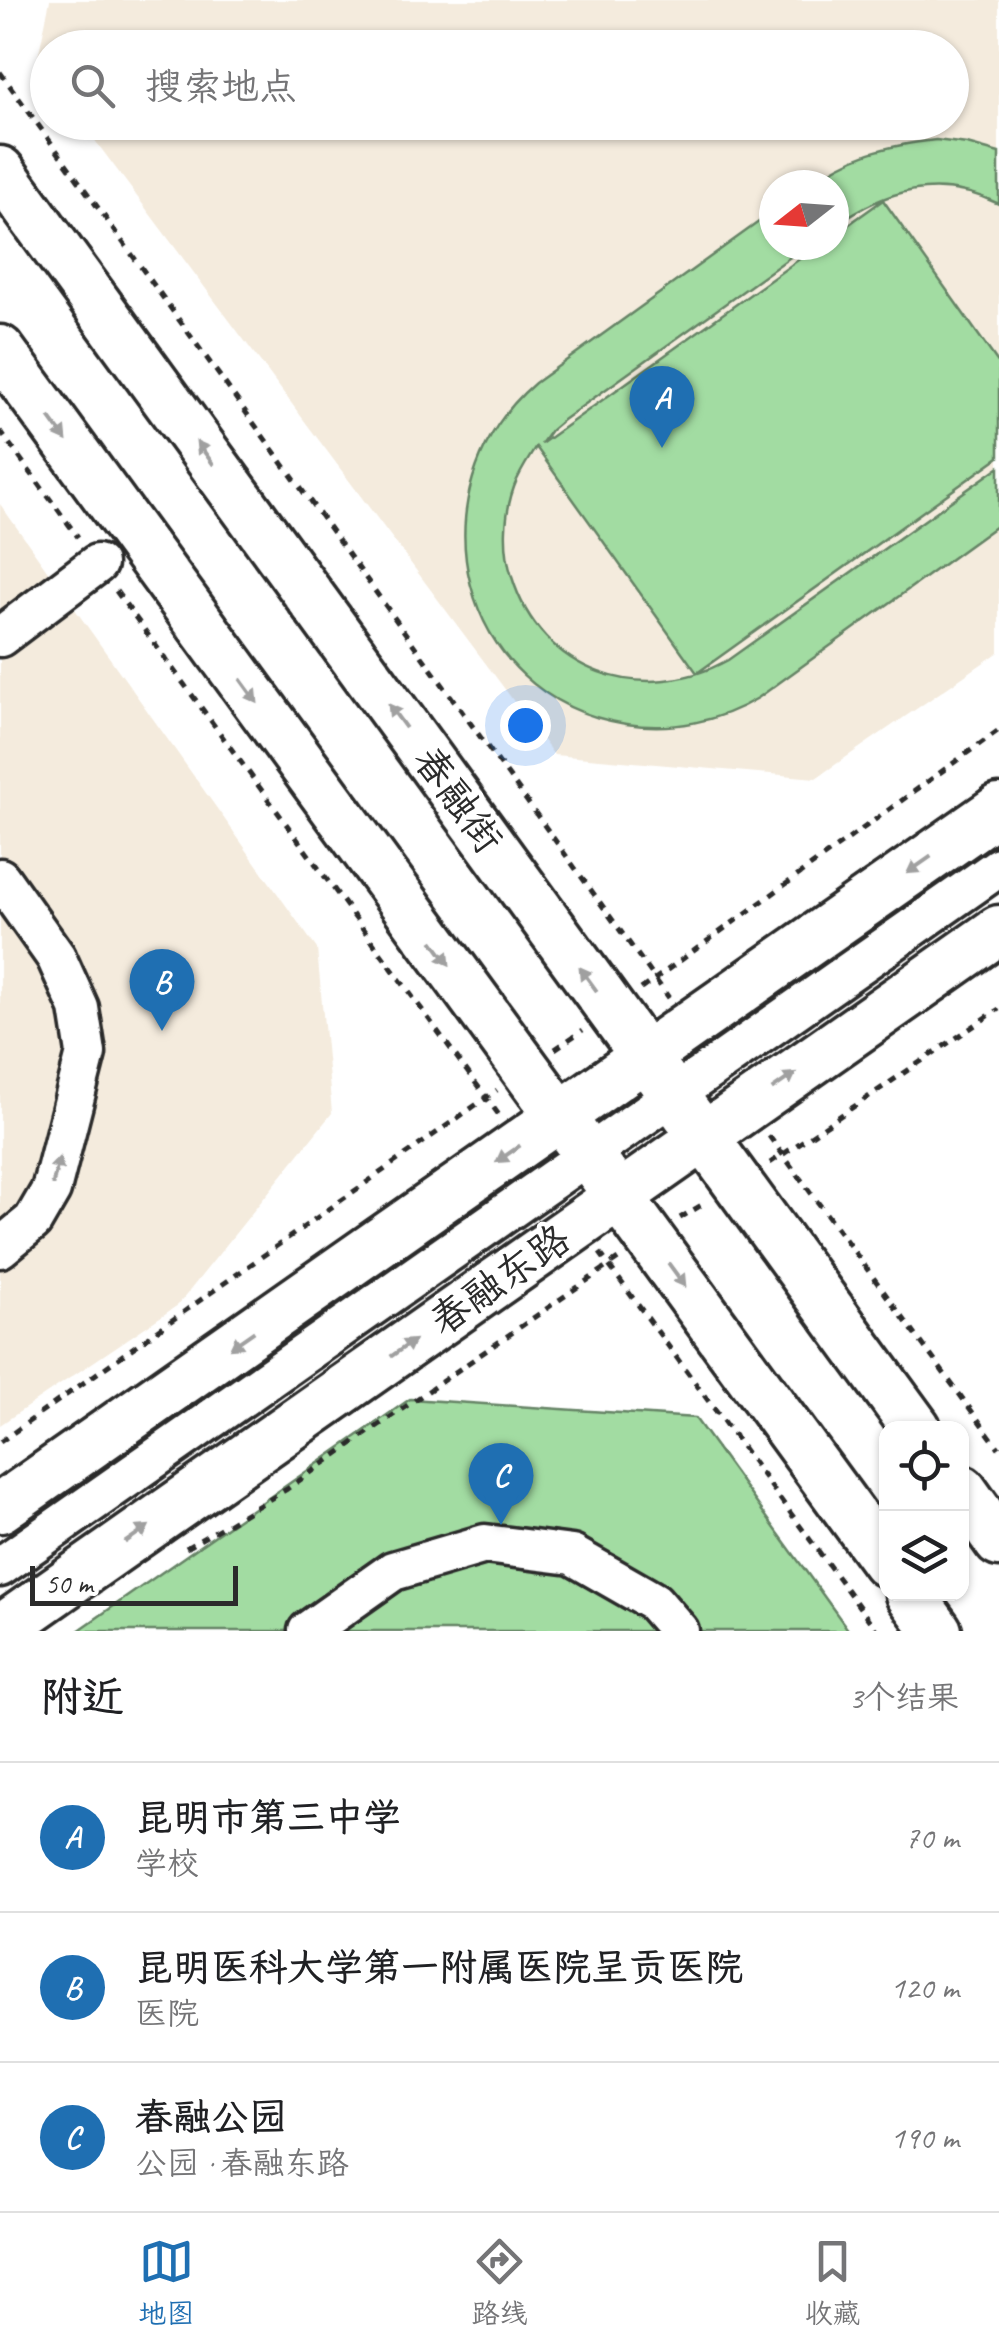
<!DOCTYPE html>
<html lang="zh">
<head>
<meta charset="utf-8">
<style>
  :root { --surface:#fff; --page:#f6f6f6; --text:#202124; --muted:#757577; --line:#e0e0e0; --accent:#1f6fb2 }
  body { margin:0; font-family:Caveat,"LXGW WenKai TC",sans-serif; background:var(--page); color:var(--text) }
  .controls { position:absolute; right:30px; bottom:30px; display:grid; overflow:hidden; border-radius:20px; box-shadow:0 2px 8px #0004 }
  .controls button { width:90px; height:90px; display:grid; place-items:center; padding:0; border:0; border-bottom:2px solid var(--line); background:var(--surface); color:var(--text); font:50px sans-serif }
  .compass { position:absolute; left:759px; top:170px; width:90px; height:90px; border-radius:50%; background:var(--surface); box-shadow:0 2px 8px #0004; rotate:253deg }
  .scale { position:absolute; left:30px; bottom:25px; width:208px; box-sizing:border-box; padding-left:10px; border:5px solid #2b2b2b; border-top:0; font-size:28px; line-height:35px; white-space:nowrap; color:#2b2b2b; -webkit-text-stroke:8px #fff; paint-order:stroke }
  .you { position:absolute; left:525px; top:725px; width:35px; height:35px; margin:-25px; border:8px solid #fff; border-radius:50%; background:#1a73e8; box-shadow:0 0 0 15px #1a73e833 }
  .badge { display:grid; place-items:center; width:65px; height:65px; border-radius:50%; background:var(--accent); color:#fff; font-size:32px; font-weight:700 }
  .pin { position:absolute; translate:-50% -82px; filter:drop-shadow(0 2px 5px #0008) }
  .pin::after { content:''; position:absolute; top:52px; width:35px; height:30px; background:inherit; clip-path:polygon(0 0,100% 0,50% 100%) }
  .list { margin:0; padding:0; list-style:none }
  h2 { display:flex; justify-content:space-between; align-items:center; height:130px; margin:0; padding:0 40px; font-size:42px }
  h2 small { font-size:32px; font-weight:400; color:var(--muted) }
  .list li { display:grid; grid-template-columns:65px 1fr auto; gap:30px; align-items:center; box-sizing:border-box; height:150px; padding:0 40px; border-top:2px solid var(--line) }
  .list b { display:block; font-size:38px; white-space:nowrap }
  .list p { margin:0; font-size:32px; white-space:nowrap; color:var(--muted) }
  .list em { font-size:32px; font-style:normal; color:var(--muted) }
  .icon { flex:none; width:55px; height:55px; fill:none; stroke:currentColor; stroke-width:2; stroke-linecap:round; stroke-linejoin:round }
  .map { position:relative; flex:none; width:999px; height:1631px; overflow:hidden }
  .search { position:absolute; background:var(--surface); box-shadow:0 2px 8px #0004; left:30px; right:30px; top:30px; height:110px; display:flex; align-items:center; gap:25px; box-sizing:border-box; padding:0 35px; border-radius:55px; color:var(--muted); font-size:38px }
  .sheet { height:580px; background:var(--surface) }
  nav { display:flex; justify-content:space-around; align-items:center; box-sizing:border-box; height:140px; border-top:2px solid var(--line); background:var(--surface); font-size:28px; color:var(--muted) }
  nav a { display:grid; justify-items:center; gap:5px }
  nav .on { color:var(--accent) }
  .map>svg:first-child { display:block }
</style>
</head>
<body>
<div class="map">
<svg width="999" height="1631" viewBox="0 0 999 1631">
  <rect width="100%" height="100%" fill="#fff"/>
  <filter id="ink" filterUnits="userSpaceOnUse"><feTurbulence type="fractalNoise" baseFrequency=".01" numOctaves="2"/><feDisplacementMap in="SourceGraphic" scale="20" xChannelSelector="R" yChannelSelector="G"/><feConvolveMatrix kernelMatrix="1 2 1 2 8 2 1 2 1" color-interpolation-filters="sRGB"/></filter>
  <g filter="url(#ink)">
    <path fill="#f4ebdd" fill-rule="evenodd" d="M 50,0 L 999,0 L 999,652 L 816,778 L 554,755 L 82,123 L 952,122 L 952,48 L 48,48 L 47,77 L 37,62 ZM 774,185 L 834,185 L 834,245 L 774,245 Z
      M 0,504 L 317,949 L 332,1113 L 178,1305 L 0,1425 Z"/>
    <path fill="#a2dca2" stroke="#668466" stroke-width="2.5" d="M 936,140 L 967,144 L 999,153 L 999,204 C 939,175 886,189 834,226 L 834,185 L 809,185 C 853,154 883,146 936,140 Z
      M 883,200 L 999,364 L 999,457 L 697,673 L 536,447 C 528,460 519,473 514,487 C 504,515 503,549 512,577 C 541,673 643,707 728,660 L 999,467 L 999,524 L 758,698 C 718,722 672,731 626,724 C 458,698 410,491 535,383 L 774,211 L 774,245 L 807,245 L 563,420 L 551,430 L 541,444 L 819,245 L 834,245 L 834,235 Z
      M 410,1399 L 695,1418 L 849,1631 L 78,1631 Z"/>
    <g fill="none" stroke-linecap="round" stroke-linejoin="round">
      <g stroke="#2b2b2b" stroke-width="45">
        <path id="minor" d="M 0,637 L 97,564
          M 0,878 L 56,957 L 79,1008 L 86,1053 L 51,1190 L 33,1221 L 0,1248
          M 0,1567 L 999,867
          M 308,1631 L 393,1571 L 485,1544 L 572,1555 L 654,1602 L 679,1631"/>
      </g>
      <g stroke="#2b2b2b" stroke-width="55">
        <path id="major" d="M 0,171 L 916,1428
          M 0,350 L 886,1562
          M 962,1490 L 999,1542
          M 0,1508 L 999,809
          M 910,1594 L 937,1631
          M 0,1630 L 999,930"/>
      </g>
      <path stroke="#2b2b2b" stroke-width="5" stroke-dasharray="8 8" stroke-linecap="butt" d="M 0,72 L 669,998
        M 0,431 L 78,537
        M 116,591 L 499,1115
        M 641,989 L 999,730
        M 555,1049 L 583,1030
        M 769,1136 L 999,1448
        M 770,1163 L 999,1009
        M 680,1218 L 705,1203
        M 600,1253 L 877,1631
        M 0,1442 L 497,1090
        M 186,1548 L 287,1489 L 621,1257"/>
      <use href="#minor" stroke="#fff" stroke-width="38"/>
      <use href="#major" stroke="#fff" stroke-width="48"/>
    </g>
    <defs><path id="oneway-solid" d="M-6-.8H1V-3.2L6.5 0L1 3.2V.8H-6Z" transform="scale(2.5)"/></defs>
    <g fill="#a0a0a0">
      <use href="#oneway-solid" transform="translate(58 429) rotate(54)"/>
      <use href="#oneway-solid" transform="translate(205 453) rotate(-126)"/>
      <use href="#oneway-solid" transform="translate(249 691) rotate(54)"/>
      <use href="#oneway-solid" transform="translate(397 716) rotate(-126)"/>
      <use href="#oneway-solid" transform="translate(919 865) rotate(145)"/>
      <use href="#oneway-solid" transform="translate(441 953) rotate(54)"/>
      <use href="#oneway-solid" transform="translate(588 979) rotate(-126)"/>
      <use href="#oneway-solid" transform="translate(784 1081) rotate(-35)"/>
      <use href="#oneway-solid" transform="translate(508 1154) rotate(145)"/>
      <use href="#oneway-solid" transform="translate(56 1171) rotate(-76)"/>
      <use href="#oneway-solid" transform="translate(677 1275) rotate(54)"/>
      <use href="#oneway-solid" transform="translate(242 1340) rotate(145)"/>
      <use href="#oneway-solid" transform="translate(403 1348) rotate(-35)"/>
      <use href="#oneway-solid" transform="translate(137 1534) rotate(-35)"/>
    </g>
  </g>
  <g text-anchor="middle" dominant-baseline="central" stroke-width="9" stroke-linejoin="round" paint-order="stroke">
    <g font-size="40" fill="#2b2b2b" stroke="#fff">
      <text transform="translate(458 800) rotate(54)">春融街</text>
      <text transform="translate(500 1280) rotate(-35)">春融东路</text>
    </g>
  </g>
</svg>
<div class="controls">
<button><svg class="icon" aria-label="locate" viewBox="0 0 24 24"><circle cx="12" cy="12" r="6"/><path d="M12 2v4M12 18v4M2 12h4M18 12h4"/></svg></button>
<button><svg class="icon" aria-label="layers" viewBox="0 0 24 24"><path d="M12 4l9 5-9 5-9-5zM3 14l9 5 9-5"/></svg></button>
</div>
<svg class="compass" viewBox="-18 -18 36 36"><path d="M0-13l5 13h-10z" fill="#e53935"/><path d="M0 13l5-13h-10z" fill="#757577"/></svg>
<div class="scale">50 m</div>
<div class="you"></div>
<div class="pin badge" style="left:662px;top:448px">A</div>
<div class="pin badge" style="left:162px;top:1031px">B</div>
<div class="pin badge" style="left:501px;top:1525px">C</div>
<div class="search"><svg class="icon" aria-label="search" viewBox="0 0 24 24"><circle cx="10" cy="10" r="6"/><path d="M15 15l6 6"/></svg>搜索地点</div>
</div>
<section class="sheet">
<h2>附近<small>3个结果</small></h2>
<ul class="list">
<li><span class="badge">A</span><div><b>昆明市第三中学</b><p>学校</p></div><em>70 m</em></li>
<li><span class="badge">B</span><div><b>昆明医科大学第一附属医院呈贡医院</b><p>医院</p></div><em>120 m</em></li>
<li><span class="badge">C</span><div><b>春融公园</b><p>公园 · 春融东路</p></div><em>190 m</em></li>
</ul>
</section>
<nav>
<a class="on"><svg class="icon" aria-label="map" viewBox="0 0 24 24"><path d="M3 6l6-2 6 2 6-2v14l-6 2-6-2-6 2zM9 4v14M15 6v14"/></svg>地图</a>
<a><svg class="icon" aria-label="directions" viewBox="0 0 24 24"><path d="M12 3l9 9-9 9-9-9zM9 14v-3h6M13 9l2 2-2 2"/></svg>路线</a>
<a><svg class="icon" aria-label="saved" viewBox="0 0 24 24"><path d="M7 4h10v16l-5-4-5 4z"/></svg>收藏</a>
</nav>
</body>
</html>
